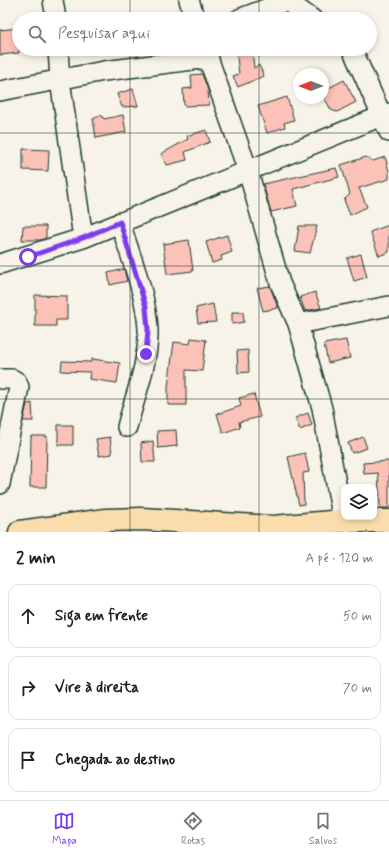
<!DOCTYPE html>
<html lang="pt">
<head>
<meta charset="utf-8">
<style>
  :root { --surface:#fff; --page:#f2f2f2; --text:#202124; --muted:#757577; --line:#e0e0e0; --accent:#7c3aed }
  body { margin:0; font-family:Mynerve,sans-serif; background:var(--page); color:var(--text) }
  .controls { position:absolute; right:12px; bottom:12px; display:grid; overflow:hidden; border-radius:8px; box-shadow:0 2px 6px #0003 }
  .controls button { width:36px; height:36px; display:grid; place-items:center; padding:0; border:0; border-bottom:1px solid var(--line); background:var(--surface); color:var(--text); font:20px sans-serif }
  .compass { position:absolute; left:293px; top:68px; width:36px; height:36px; border-radius:50%; background:var(--surface); box-shadow:0 2px 6px #0003; rotate:270deg }
  .stop { position:absolute; width:12px; height:12px; margin:-9px; border:3px solid #7c3aed; border-radius:50%; background:#fff }
  .stop.end { background:#7c3aed; border-color:#fff; box-shadow:0 1px 4px #0008 }
  .list { margin:0; padding:0; list-style:none }
  h2 { display:flex; justify-content:space-between; align-items:center; height:52px; margin:0; padding:0 16px; font-size:17px }
  h2 small { font-size:13px; font-weight:400; color:var(--muted) }
  .list li { display:grid; grid-template-columns:26px 1fr auto; gap:12px; align-items:center; box-sizing:border-box; height:64px; margin:0 8px 8px; padding:0 8px; border:1px solid var(--line); border-radius:12px }
  .list b { display:block; font-size:15px; white-space:nowrap }
  .list em { font-size:13px; font-style:normal; color:var(--muted) }
  .icon { flex:none; width:22px; height:22px; fill:none; stroke:currentColor; stroke-width:2; stroke-linecap:round; stroke-linejoin:round }
  .map { position:relative; flex:none; width:389px; height:532px; overflow:hidden }
  .search { position:absolute; background:var(--surface); box-shadow:0 2px 6px #0003; left:12px; right:12px; top:12px; height:44px; display:flex; align-items:center; gap:10px; box-sizing:border-box; padding:0 14px; border-radius:22px; color:var(--muted); font-size:15px }
  .sheet { height:268px; background:var(--surface) }
  nav { display:flex; justify-content:space-around; align-items:center; box-sizing:border-box; height:56px; border-top:1px solid var(--line); background:var(--surface); font-size:11px; color:var(--muted) }
  nav a { display:grid; justify-items:center; gap:2px }
  nav .on { color:var(--accent) }
  .map>svg:first-child { display:block }
</style>
</head>
<body>
<div class="map">
<svg width="389" height="532" viewBox="0 0 389 532">
  <rect width="100%" height="100%" fill="#f7f3e8"/>
  <filter id="ink" filterUnits="userSpaceOnUse"><feTurbulence type="fractalNoise" baseFrequency=".025" numOctaves="2"/><feDisplacementMap in="SourceGraphic" scale="8" xChannelSelector="R" yChannelSelector="G"/><feConvolveMatrix kernelMatrix="1 2 1 2 8 2 1 2 1" color-interpolation-filters="sRGB"/></filter>
  <g filter="url(#ink)">
    <path fill="#fdc2b7" stroke="#1f3d34" d="M 19,28 L 19,53 L 0,55 L 0,30 Z
      M 236,49 L 252,49 L 254,68 L 259,65 L 264,76 L 238,87 L 233,76 L 239,74 Z
      M 202,74 L 208,90 L 209,105 L 184,106 L 183,89 L 192,88 L 191,75 Z
      M 344,80 L 356,102 L 337,112 L 331,110 L 323,95 L 323,91 Z
      M 133,89 L 138,106 L 122,107 L 117,94 Z
      M 287,97 L 294,120 L 284,123 L 285,127 L 267,133 L 258,106 Z
      M 101,115 L 104,119 L 123,115 L 126,132 L 96,138 L 93,119 Z
      M 206,130 L 210,142 L 185,152 L 187,160 L 167,165 L 161,154 L 188,139 L 187,136 Z
      M 23,149 L 49,150 L 48,171 L 23,170 Z
      M 366,157 L 373,161 L 385,157 L 389,171 L 389,179 L 359,188 L 367,207 L 350,215 L 344,200 L 350,194 L 341,165 Z
      M 336,168 L 339,177 L 293,189 L 297,206 L 271,212 L 263,184 Z
      M 389,225 L 389,252 L 379,256 L 370,232 Z
      M 23,226 L 46,226 L 46,238 L 41,240 L 22,240 Z
      M 299,226 L 317,226 L 310,253 L 295,251 Z
      M 227,235 L 232,252 L 221,256 L 222,260 L 212,263 L 206,242 Z
      M 189,240 L 193,271 L 167,274 L 163,244 Z
      M 361,254 L 367,277 L 354,281 L 347,258 Z
      M 124,269 L 127,281 L 110,285 L 108,273 Z
      M 270,286 L 278,308 L 263,311 L 257,288 Z
      M 315,292 L 321,308 L 305,311 L 300,297 Z
      M 35,295 L 67,296 L 67,320 L 56,320 L 56,326 L 35,326 Z
      M 213,304 L 216,322 L 198,323 L 196,308 Z
      M 232,312 L 243,312 L 244,322 L 232,324 Z
      M 191,338 L 206,340 L 202,371 L 186,370 L 186,405 L 168,405 L 168,387 L 174,342 L 190,344 Z
      M 346,340 L 350,358 L 328,363 L 324,344 Z
      M 248,350 L 249,372 L 238,373 L 237,351 Z
      M 92,359 L 120,363 L 117,383 L 89,379 L 90,372 L 61,371 L 62,361 L 91,362 Z
      M 254,394 L 260,417 L 239,422 L 240,427 L 223,433 L 217,414 L 241,406 L 239,398 Z
      M 32,403 L 33,421 L 23,421 L 27,404 Z
      M 308,413 L 312,425 L 300,430 L 295,418 Z
      M 58,425 L 73,425 L 73,445 L 58,445 Z
      M 176,430 L 177,446 L 158,448 L 157,431 Z
      M 31,436 L 47,436 L 46,487 L 30,487 Z
      M 110,437 L 112,454 L 99,456 L 96,439 Z
      M 363,437 L 367,448 L 352,453 L 348,443 Z
      M 153,441 L 155,462 L 142,462 L 141,443 Z
      M 305,453 L 309,472 L 303,473 L 304,504 L 299,505 L 288,457 Z
      M 389,461 L 389,508 L 380,508 L 378,473 L 364,474 L 363,463 Z"/>
    <g fill="none" stroke-linecap="round" stroke-linejoin="round">
      <g stroke="#1f3d34" stroke-width="22">
        <path id="minor" d="M 53,0 L 56,19
          M 189,0 L 195,19
          M 287,1 L 312,19
          M 239,19 L 289,0
          M 58,49 L 60,80 L 83,238
          M 205,49 L 248,171 L 280,283 L 298,324 L 322,408 L 343,521
          M 352,49 L 389,132
          M 0,91 L 104,71 L 209,58
          M 120,222 C 130,256 146,293 148,329 C 149,362 135,396 127,427
          M 0,264 L 83,238 L 389,113
          M 298,324 L 389,306
          M 0,379 L 12,379 L 17,382 L 19,387 L 0,484"/>
      </g>
      <g stroke="#1f3d34" stroke-width="25">
        <path id="major" d="M 20,532 L 106,520 L 142,519 L 273,527 L 343,521 L 389,521"/>
      </g>
      <use href="#minor" stroke="#f7f3e8" stroke-width="19"/>
      <use href="#major" stroke="#faddab" stroke-width="22"/>
    </g>
  </g>
  <g fill="none" stroke-linecap="round" stroke-linejoin="round" filter="url(#ink)">
    <path stroke="#7c3aed" stroke-width="5" d="M 28,257 L 83,238 L 120,222 L 146,307 L 148,330 L 146,354"/>
  </g>
  <path fill="none" stroke="#1f3d34" stroke-width="1" stroke-opacity="0.55" d="M 130,0 L 130,19M 259,0 L 259,19M 130,49 L 130,532M 259,49 L 259,532M 0,133 L 389,133M 0,266 L 389,266M 0,399 L 389,399"/>
</svg>
<div class="controls">
<button><svg class="icon" aria-label="layers" viewBox="0 0 24 24"><path d="M12 4l9 5-9 5-9-5zM3 14l9 5 9-5"/></svg></button>
</div>
<svg class="compass" viewBox="-18 -18 36 36"><path d="M0-13l5 13h-10z" fill="#e53935"/><path d="M0 13l5-13h-10z" fill="#757577"/></svg>
<div class="stop" style="left:28px;top:257px"></div>
<div class="stop end" style="left:146px;top:354px"></div>
<div class="search"><svg class="icon" aria-label="search" viewBox="0 0 24 24"><circle cx="10" cy="10" r="6"/><path d="M15 15l6 6"/></svg>Pesquisar aqui</div>
</div>
<section class="sheet">
<h2>2 min<small>A pé · 120 m</small></h2>
<ul class="list">
<li><svg class="icon" aria-label="ahead" viewBox="0 0 24 24"><path d="M12 20V5M6 11l6-6 6 6"/></svg><div><b>Siga em frente</b></div><em>50 m</em></li>
<li><svg class="icon" aria-label="right" viewBox="0 0 24 24"><path d="M7 20v-9h11M14 6l5 5-5 5"/></svg><div><b>Vire à direita</b></div><em>70 m</em></li>
<li><svg class="icon" aria-label="arrive" viewBox="0 0 24 24"><path d="M6 21V4h12l-3 4 3 4H6"/></svg><div><b>Chegada ao destino</b></div></li>
</ul>
</section>
<nav>
<a class="on"><svg class="icon" aria-label="map" viewBox="0 0 24 24"><path d="M3 6l6-2 6 2 6-2v14l-6 2-6-2-6 2zM9 4v14M15 6v14"/></svg>Mapa</a>
<a><svg class="icon" aria-label="directions" viewBox="0 0 24 24"><path d="M12 3l9 9-9 9-9-9zM9 14v-3h6M13 9l2 2-2 2"/></svg>Rotas</a>
<a><svg class="icon" aria-label="saved" viewBox="0 0 24 24"><path d="M7 4h10v16l-5-4-5 4z"/></svg>Salvos</a>
</nav>
</body>
</html>
